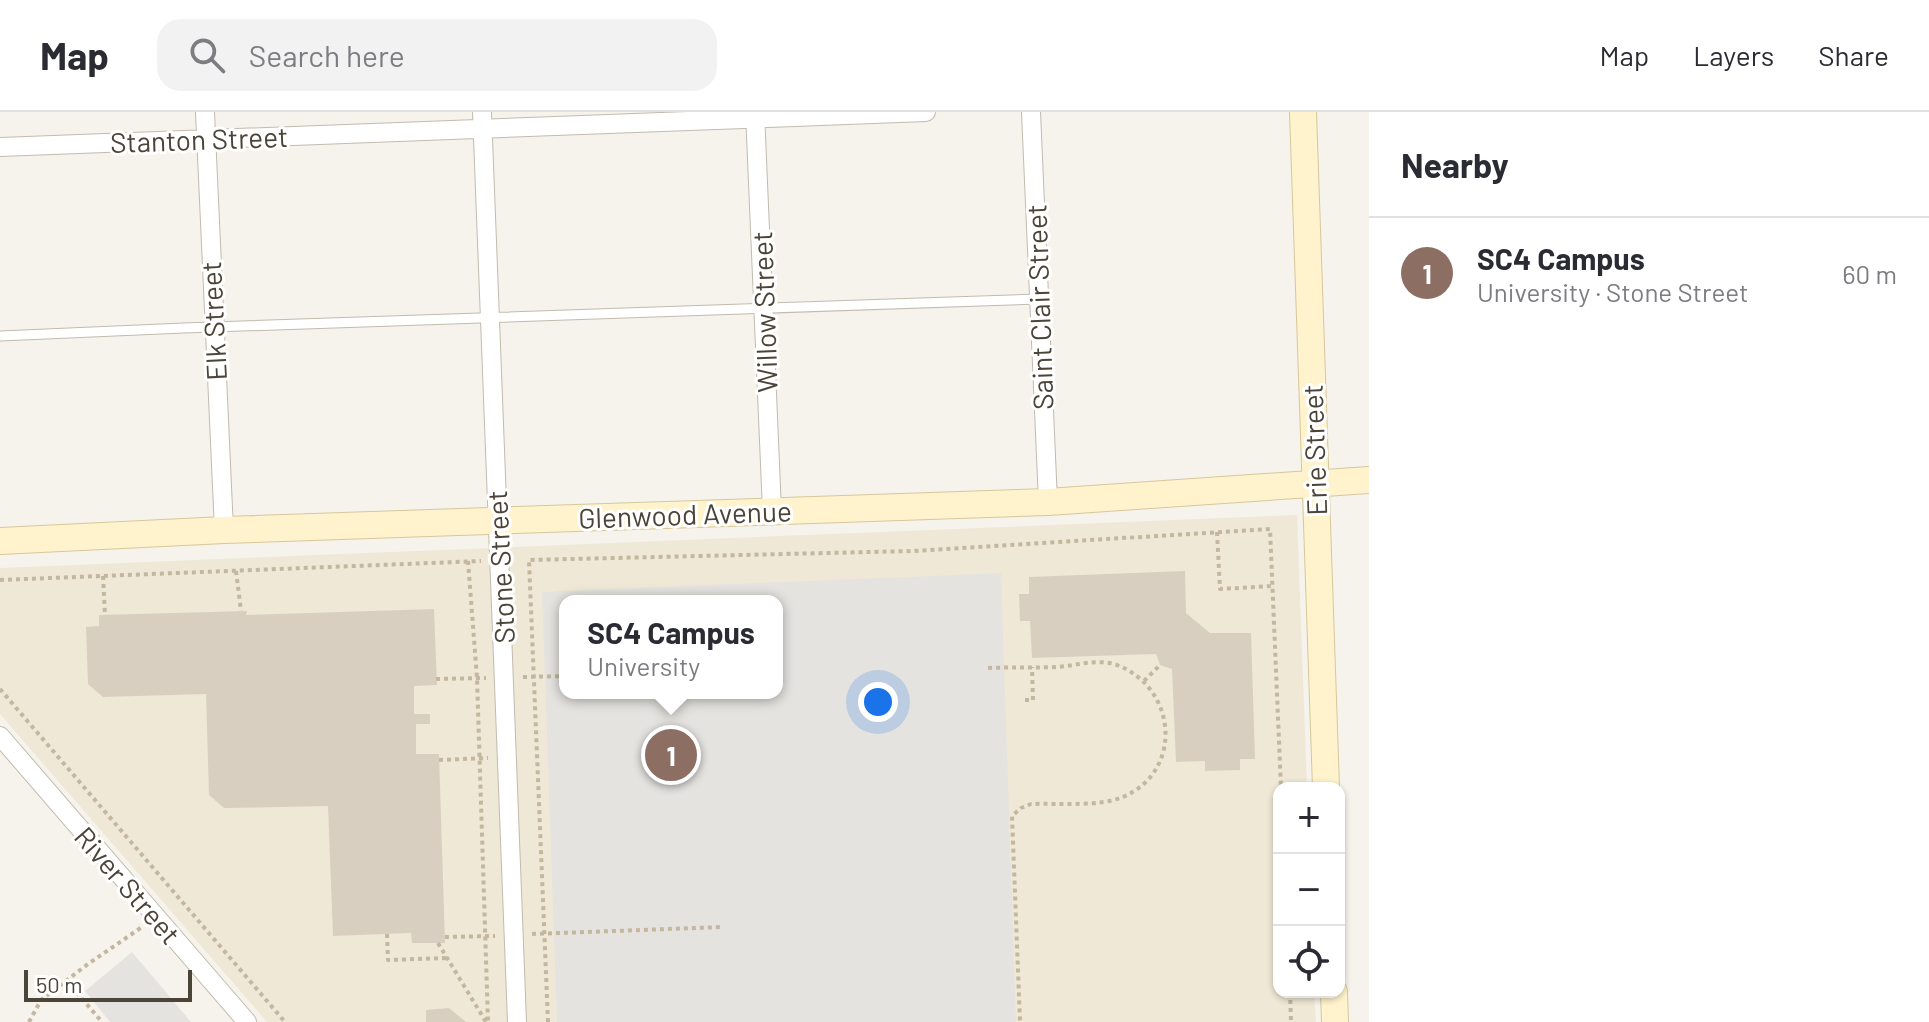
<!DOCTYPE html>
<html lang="en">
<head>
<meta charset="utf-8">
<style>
  :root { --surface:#fff; --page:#f2f2f3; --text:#2b2b33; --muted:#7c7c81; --line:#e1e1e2; --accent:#db2777 }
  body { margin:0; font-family:Barlow,sans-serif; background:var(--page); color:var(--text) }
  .controls { position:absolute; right:24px; bottom:24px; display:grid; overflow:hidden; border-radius:16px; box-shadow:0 2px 6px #0004 }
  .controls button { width:72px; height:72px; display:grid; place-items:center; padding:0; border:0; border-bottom:2px solid var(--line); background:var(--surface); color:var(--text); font:40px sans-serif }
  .scale { position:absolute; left:24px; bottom:20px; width:168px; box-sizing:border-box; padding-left:8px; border:4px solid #4b4439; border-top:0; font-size:22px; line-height:28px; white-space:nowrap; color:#4b4439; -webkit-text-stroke:6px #fff; paint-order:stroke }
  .you { position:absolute; left:878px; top:590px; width:28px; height:28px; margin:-20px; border:6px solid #fff; border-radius:50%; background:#1a73e8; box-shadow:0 0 0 12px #1a73e833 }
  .badge { display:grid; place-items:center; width:52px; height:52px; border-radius:50%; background:var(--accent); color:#fff; font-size:26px; font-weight:700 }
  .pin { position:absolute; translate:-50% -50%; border:4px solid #fff; box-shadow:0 2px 8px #0006 }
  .popup { position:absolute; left:559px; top:483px; width:224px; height:104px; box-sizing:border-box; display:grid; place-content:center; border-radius:16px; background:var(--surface); filter:drop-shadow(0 2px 6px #0005); font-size:26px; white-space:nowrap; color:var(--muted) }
  .popup b { font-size:30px; color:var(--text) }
  .popup::after { content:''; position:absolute; left:50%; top:100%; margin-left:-16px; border:16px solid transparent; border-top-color:var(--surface) }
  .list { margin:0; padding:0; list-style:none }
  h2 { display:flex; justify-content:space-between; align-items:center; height:104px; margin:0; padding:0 32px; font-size:34px }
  h2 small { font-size:26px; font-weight:400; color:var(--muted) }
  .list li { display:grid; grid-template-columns:52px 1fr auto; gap:24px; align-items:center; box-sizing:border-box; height:112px; padding:0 32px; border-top:2px solid var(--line) }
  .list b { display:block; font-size:30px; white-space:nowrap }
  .list p { margin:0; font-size:26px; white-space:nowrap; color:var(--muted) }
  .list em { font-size:26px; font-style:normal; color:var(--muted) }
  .icon { flex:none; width:44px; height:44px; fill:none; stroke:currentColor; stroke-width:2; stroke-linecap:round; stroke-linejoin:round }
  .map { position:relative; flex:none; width:1369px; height:910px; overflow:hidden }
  header { display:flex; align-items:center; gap:48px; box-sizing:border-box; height:112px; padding:0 40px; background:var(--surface); border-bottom:2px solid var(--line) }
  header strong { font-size:38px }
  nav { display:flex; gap:44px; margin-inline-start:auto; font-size:28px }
  .search { width:560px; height:72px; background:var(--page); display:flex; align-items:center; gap:20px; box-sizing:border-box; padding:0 28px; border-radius:24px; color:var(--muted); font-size:30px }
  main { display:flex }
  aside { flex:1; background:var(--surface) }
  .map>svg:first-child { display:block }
</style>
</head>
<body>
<header>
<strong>Map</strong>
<div class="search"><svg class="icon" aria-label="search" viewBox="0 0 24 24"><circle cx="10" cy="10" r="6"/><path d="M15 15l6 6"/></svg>Search here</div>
<nav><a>Map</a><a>Layers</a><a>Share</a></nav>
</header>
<main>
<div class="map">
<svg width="1369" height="910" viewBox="0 0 1369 910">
  <rect width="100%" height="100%" fill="#f6f3ec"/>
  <path fill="#efe8d6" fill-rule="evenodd" d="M 1297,403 L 1307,676 L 1279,676 L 1279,880 L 1314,880 L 1316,910 L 267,910 L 0,602 L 0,456 ZM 565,489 L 777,489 L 777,581 L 565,581 Z"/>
  <path fill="#e5e3e0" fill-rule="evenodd" d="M 1001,461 L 1016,910 L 557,910 L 542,480 ZM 565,489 L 777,489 L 777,581 L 565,581 Z
    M 132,840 L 191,910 L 110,910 L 85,879 Z"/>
  <path fill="#d8cfc1" d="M 1185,459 L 1186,501 L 1210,521 L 1251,521 L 1255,647 L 1240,647 L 1240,658 L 1205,659 L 1205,649 L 1176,650 L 1172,557 L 1160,553 L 1156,542 L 1032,546 L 1030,509 L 1020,509 L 1019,482 L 1029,482 L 1029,465 Z
    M 434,497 L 437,573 L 414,574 L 414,602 L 430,602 L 430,612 L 416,612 L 416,642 L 439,642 L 445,831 L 412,831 L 411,821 L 333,824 L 328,694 L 224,696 L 209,683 L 206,582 L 103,585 L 88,572 L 86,515 L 99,514 L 99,503 L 247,499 L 246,503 Z
    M 449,896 L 466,910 L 426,910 L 426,898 Z"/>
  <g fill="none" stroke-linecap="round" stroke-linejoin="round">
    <g stroke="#c2bbae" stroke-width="11">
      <path id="lane" d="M 0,224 L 184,216 L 1038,187"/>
    </g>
    <g stroke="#c2bbae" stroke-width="20">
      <path id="street" d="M 205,0 L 224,418
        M 482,0 L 517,910
        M 755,0 L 772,399
        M 1031,0 L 1048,390
        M 0,35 L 926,0
        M 0,624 L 247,910"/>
    </g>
    <g stroke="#d6c79b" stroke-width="28">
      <path id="secondary" d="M 1303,0 L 1326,676
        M 0,429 L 224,418 L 1048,390 L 1369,368
        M 1334,880 L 1335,910"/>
    </g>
    <path stroke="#c4b79f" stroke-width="4" stroke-dasharray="4 4" stroke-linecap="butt" d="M 1217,420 L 1220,477 L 1272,474
      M 468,449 L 477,566 L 488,910
      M 236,459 L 241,499
      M 103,464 L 105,503
      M 0,468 L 481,449
      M 988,556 C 1011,555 1033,556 1056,555 C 1076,554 1097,546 1117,553 C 1177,576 1184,659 1123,685 C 1099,695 1057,691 1031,692 L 1021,696 L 1012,704 L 1020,910
      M 777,560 L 780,560
      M 523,565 L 565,564
      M 436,567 L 486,566
      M 1144,569 L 1160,553
      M 0,577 L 285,910
      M 1025,588 L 1033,588 L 1032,555
      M 439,648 L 488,646
      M 387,822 L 388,848 L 447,846
      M 532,822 L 723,815
      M 445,825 L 495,824
      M 438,831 L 486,910
      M 66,868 L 102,910
      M 1290,880 L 1291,910
      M 29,910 L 41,888 L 88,852 L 142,815
      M 548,910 L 529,448 L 913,439 L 1270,417 L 1281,676"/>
    <use href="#lane" stroke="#fff" stroke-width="9"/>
    <use href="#street" stroke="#fff" stroke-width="18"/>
    <use href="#secondary" stroke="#fff3cd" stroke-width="26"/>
  </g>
  <g text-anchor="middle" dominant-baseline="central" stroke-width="6" stroke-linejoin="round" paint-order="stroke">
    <g font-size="28" fill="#4b4439" stroke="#fff">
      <text transform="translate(199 27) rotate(-2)">Stanton Street</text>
      <text transform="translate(1039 195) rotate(-92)">Saint Clair Street</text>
      <text transform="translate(764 200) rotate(-92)">Willow Street</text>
      <text transform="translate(213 209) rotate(-93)">Elk Street</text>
      <text transform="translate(1314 338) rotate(-92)">Erie Street</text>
      <text transform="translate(685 402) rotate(-2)">Glenwood Avenue</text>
      <text transform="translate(500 455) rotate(-93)">Stone Street</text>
      <text transform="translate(128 773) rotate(49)">River Street</text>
    </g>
  </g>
</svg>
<div class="controls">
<button>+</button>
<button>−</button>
<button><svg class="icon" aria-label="locate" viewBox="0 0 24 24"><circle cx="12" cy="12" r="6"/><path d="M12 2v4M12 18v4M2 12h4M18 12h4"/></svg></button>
</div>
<div class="scale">50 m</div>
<div class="you"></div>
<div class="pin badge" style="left:671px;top:643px;background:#8d6e63">1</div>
<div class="popup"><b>SC4 Campus</b>University</div>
</div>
<aside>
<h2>Nearby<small></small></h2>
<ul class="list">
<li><span class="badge" style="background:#8d6e63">1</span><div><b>SC4 Campus</b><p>University · Stone Street</p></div><em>60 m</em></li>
</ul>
</aside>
</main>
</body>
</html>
